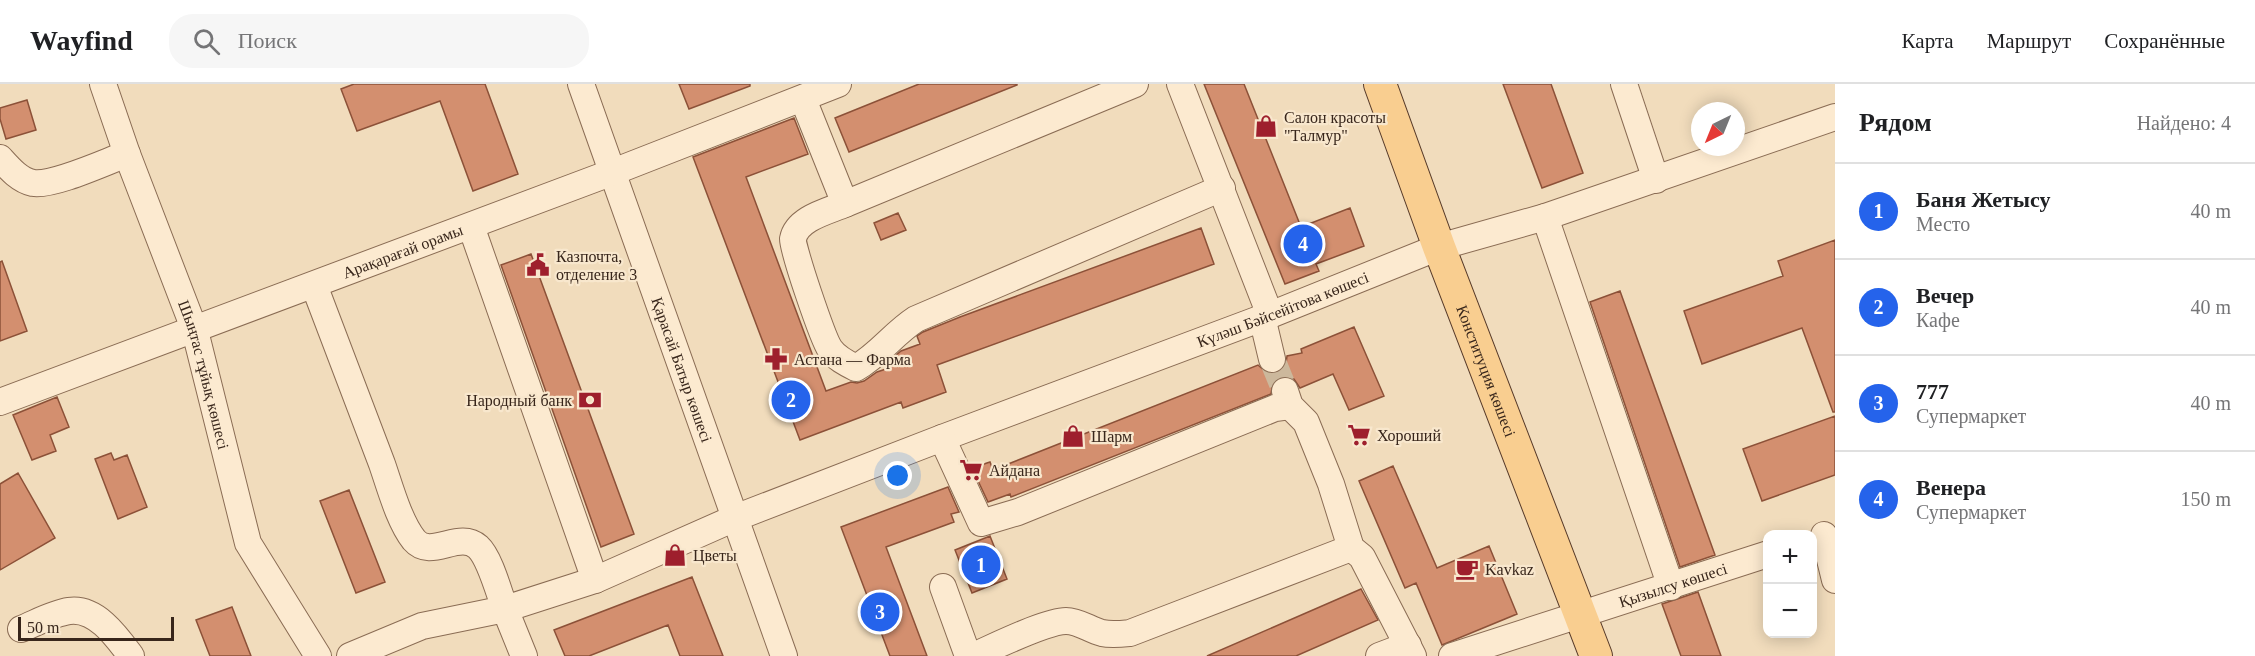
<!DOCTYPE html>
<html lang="ru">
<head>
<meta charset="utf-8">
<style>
  :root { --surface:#fff; --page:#f6f6f6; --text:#202124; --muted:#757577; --line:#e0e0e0; --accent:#2563eb }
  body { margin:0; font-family:"Times New Roman",serif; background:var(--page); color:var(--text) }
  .controls { position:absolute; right:18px; bottom:18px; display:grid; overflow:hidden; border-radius:12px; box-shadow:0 3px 15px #0003 }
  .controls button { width:54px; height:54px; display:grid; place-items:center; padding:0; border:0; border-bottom:2px solid var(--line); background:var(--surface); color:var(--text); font:30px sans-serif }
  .compass { position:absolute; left:1691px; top:18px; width:54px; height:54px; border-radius:50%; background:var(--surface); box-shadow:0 3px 15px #0003; rotate:223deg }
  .scale { position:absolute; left:18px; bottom:15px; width:156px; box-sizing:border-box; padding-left:6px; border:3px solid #38261b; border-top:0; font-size:16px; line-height:21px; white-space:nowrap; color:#38261b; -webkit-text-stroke:4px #f8e7cd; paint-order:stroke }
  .you { position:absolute; left:898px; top:392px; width:21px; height:21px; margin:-15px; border:4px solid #fff; border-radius:50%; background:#1a73e8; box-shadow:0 0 0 9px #1a73e833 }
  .badge { display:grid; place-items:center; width:39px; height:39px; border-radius:50%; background:var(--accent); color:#fff; font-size:20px; font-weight:700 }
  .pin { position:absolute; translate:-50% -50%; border:3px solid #fff; box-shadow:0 2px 6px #0006 }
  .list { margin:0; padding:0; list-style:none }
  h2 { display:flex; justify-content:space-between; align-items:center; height:78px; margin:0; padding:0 24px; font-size:26px }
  h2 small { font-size:20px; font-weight:400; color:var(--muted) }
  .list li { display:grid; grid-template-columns:39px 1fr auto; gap:18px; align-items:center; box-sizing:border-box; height:96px; padding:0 24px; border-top:2px solid var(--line) }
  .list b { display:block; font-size:22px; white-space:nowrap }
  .list p { margin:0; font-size:20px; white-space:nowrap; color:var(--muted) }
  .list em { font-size:20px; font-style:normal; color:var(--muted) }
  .icon { flex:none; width:33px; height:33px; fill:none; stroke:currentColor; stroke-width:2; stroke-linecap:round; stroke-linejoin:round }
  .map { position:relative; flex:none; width:1835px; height:572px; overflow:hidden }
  header { display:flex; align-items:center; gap:36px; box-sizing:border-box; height:84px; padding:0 30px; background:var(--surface); border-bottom:2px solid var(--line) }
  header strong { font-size:28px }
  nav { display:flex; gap:33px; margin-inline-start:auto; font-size:21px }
  .search { width:420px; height:54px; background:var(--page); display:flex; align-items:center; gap:15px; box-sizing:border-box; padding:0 21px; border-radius:24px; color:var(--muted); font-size:22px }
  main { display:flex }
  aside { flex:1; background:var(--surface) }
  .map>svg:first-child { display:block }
</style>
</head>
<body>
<header>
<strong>Wayfind</strong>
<div class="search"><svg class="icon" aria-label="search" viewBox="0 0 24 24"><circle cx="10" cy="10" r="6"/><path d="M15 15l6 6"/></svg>Поиск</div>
<nav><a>Карта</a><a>Маршрут</a><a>Сохранённые</a></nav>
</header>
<main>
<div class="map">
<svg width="1835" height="572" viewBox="0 0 1835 572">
  <rect width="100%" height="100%" fill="#f1dcbc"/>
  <path fill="#d38f6f" stroke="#8c5138" stroke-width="1.5" d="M 354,0 L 485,0 L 518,90 L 473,107 L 440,17 L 357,47 L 341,5 Z
    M 679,0 L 750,0 L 750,2 L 689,25 Z
    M 919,0 L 1017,0 L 1017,1 L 849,68 L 835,34 Z
    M 1204,0 L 1244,0 L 1301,143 L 1350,124 L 1364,162 L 1316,180 L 1319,187 L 1285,200 Z
    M 1503,0 L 1551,0 L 1583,89 L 1542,104 Z
    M 27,16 L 36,46 L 6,55 L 0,35 L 0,24 Z
    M 794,34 L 808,70 L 746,93 L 826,307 L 851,298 L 857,299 L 864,297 L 877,288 L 889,284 L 887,279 L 901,267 L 920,260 L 917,252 L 923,248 L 960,233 L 1201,144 L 1214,180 L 937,281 L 946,308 L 903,324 L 901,318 L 800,356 L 693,73 Z
    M 898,129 L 906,146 L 881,156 L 874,139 Z
    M 1835,156 L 1835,328 L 1833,328 L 1802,244 L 1702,280 L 1684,227 L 1783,192 L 1778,177 Z
    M 531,170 L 634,450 L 601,463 L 501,181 Z
    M 2,177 L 27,247 L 0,257 L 0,178 Z
    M 1620,207 L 1715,471 L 1680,483 L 1590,218 Z
    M 1354,243 L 1384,312 L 1349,326 L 1333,290 L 1300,304 L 1294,295 L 1287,292 L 1281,293 L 1273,298 L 1271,310 L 1011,413 L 1010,410 L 988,418 L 972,384 L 990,378 L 993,386 L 1258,281 L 1267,289 L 1276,289 L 1283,285 L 1286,280 L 1287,272 L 1302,269 L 1301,265 Z
    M 57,313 L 69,343 L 50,351 L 56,367 L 32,376 L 13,331 Z
    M 1835,332 L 1835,391 L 1762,417 L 1743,365 Z
    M 111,369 L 114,376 L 127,371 L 147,423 L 118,435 L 95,375 Z
    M 1393,382 L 1437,484 L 1489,462 L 1517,530 L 1442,561 L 1416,499 L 1405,504 L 1359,397 Z
    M 18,389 L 55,454 L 0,486 L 0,400 Z
    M 948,403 L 959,428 L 951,430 L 954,438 L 886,463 L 927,572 L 890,572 L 841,443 Z
    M 349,406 L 385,498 L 356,509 L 320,417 Z
    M 990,452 L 1007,495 L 972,509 L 955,466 Z
    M 692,493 L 723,572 L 680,572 L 668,541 L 589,572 L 565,572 L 554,546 Z
    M 1361,505 L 1378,536 L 1296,572 L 1207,572 Z
    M 1698,508 L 1721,572 L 1681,572 L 1662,520 Z
    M 232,523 L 251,572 L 210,572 L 196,536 Z"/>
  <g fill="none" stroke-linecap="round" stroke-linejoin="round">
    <path stroke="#ccb89c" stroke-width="26" stroke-dasharray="26 13" stroke-linecap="butt" d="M 1272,275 L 1285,307"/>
    <g stroke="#8a6c54" stroke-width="28">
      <g id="minor">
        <path id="s1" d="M 103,0 L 127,70 L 195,247 L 248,459 L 318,572"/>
        <path id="s2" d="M 581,0 L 784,572"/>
        <path d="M 1180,0 L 1270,231"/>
        <path d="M 1624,0 L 1656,96"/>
        <path d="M 803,15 L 845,120 L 1135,0"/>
        <path d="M 0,74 C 9,84 19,96 33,99 C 54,102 105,78 127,70"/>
        <path d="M 845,120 C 829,127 797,134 793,155 C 792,164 823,255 830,265 C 836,274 846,279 856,284 C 880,270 893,250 916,235 L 1222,104"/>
        <path d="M 1545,133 L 1671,503"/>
        <path d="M 471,142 L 595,496"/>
        <path id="s3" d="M 314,201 C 337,261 359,320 382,380 C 390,403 399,437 414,456 C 431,476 459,446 478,463 C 490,474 499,509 505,525 L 595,496 L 735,434 L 942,354 L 1270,231 L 1439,163 L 1545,133 L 1835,33"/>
        <path d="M 1262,233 L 1272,275"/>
        <path d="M 1285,307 L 1290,322 L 1306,338 L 1331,400 L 1351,464 L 1362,473 L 1413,572"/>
        <path id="s4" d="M 0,318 L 613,88 L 838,0"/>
        <path d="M 942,354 L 981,439 L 1018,428 L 1275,324 L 1290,322"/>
        <path d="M 1824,451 L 1835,496"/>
        <path d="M 943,503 L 968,572"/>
        <path d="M 21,545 C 36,539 54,529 69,527 C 96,523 117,553 131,572"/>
        <path d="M 350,572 L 422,542 L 505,525 L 524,572"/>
        <path d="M 973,572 C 994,563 1046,537 1066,537 C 1079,537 1090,546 1102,549 C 1111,551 1120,550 1130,549 L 1351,464"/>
        <path d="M 1379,572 L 1408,561"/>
        <path id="s5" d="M 1452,572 L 1768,470"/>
      </g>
    </g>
    <g stroke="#573a29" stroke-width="34">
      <g id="major">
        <path id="s6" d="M 1380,0 L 1439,163 L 1596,572"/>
      </g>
    </g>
    <use href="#minor" stroke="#fcead0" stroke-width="26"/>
    <use href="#major" stroke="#f9ce90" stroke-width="32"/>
  </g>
  <defs>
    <g id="shop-bare" transform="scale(1.8)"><path d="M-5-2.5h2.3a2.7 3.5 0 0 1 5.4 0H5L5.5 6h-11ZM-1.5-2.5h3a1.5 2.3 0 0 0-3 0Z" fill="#9e1f2d" stroke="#f8e7cd" stroke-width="2.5" paint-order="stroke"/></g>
    <g id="civic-bare" transform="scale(1.8)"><path d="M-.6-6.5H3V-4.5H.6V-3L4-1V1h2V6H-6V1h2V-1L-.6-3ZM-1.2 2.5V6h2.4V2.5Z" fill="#9e1f2d" stroke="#f8e7cd" stroke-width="2.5" paint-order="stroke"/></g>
    <g id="pharmacy-bare" transform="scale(1.8)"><path d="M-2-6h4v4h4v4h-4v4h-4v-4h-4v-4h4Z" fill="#9e1f2d" stroke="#f8e7cd" stroke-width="2.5" paint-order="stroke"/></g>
    <g id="bank-bare" transform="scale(1.8)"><path d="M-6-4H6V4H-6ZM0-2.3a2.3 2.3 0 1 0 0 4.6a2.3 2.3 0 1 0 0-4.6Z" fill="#9e1f2d" stroke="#f8e7cd" stroke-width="2.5" paint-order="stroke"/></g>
    <g id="supermarket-bare" transform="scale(1.8)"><path d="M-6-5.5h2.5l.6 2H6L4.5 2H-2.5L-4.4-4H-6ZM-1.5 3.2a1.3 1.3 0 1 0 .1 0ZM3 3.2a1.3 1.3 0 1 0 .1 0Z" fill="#9e1f2d" stroke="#f8e7cd" stroke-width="2.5" paint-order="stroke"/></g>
    <g id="cafe-bare" transform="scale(1.8)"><path d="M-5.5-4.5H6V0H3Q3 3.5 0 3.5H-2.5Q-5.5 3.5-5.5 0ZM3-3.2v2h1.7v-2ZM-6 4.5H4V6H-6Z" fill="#9e1f2d" stroke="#f8e7cd" stroke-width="2.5" paint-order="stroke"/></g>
  </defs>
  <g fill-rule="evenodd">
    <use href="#shop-bare" x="1266" y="42"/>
    <use href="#civic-bare" x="538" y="181"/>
    <use href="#pharmacy-bare" x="776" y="275"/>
    <use href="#bank-bare" x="590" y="316"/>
    <use href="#supermarket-bare" x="1359" y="351"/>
    <use href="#shop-bare" x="1073" y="352"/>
    <use href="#supermarket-bare" x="971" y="386"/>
    <use href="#shop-bare" x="675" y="471"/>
    <use href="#cafe-bare" x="1467" y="485"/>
  </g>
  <g text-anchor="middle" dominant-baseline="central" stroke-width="4.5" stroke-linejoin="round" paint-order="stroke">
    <g font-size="16" fill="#38261b" stroke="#f8e7cd" text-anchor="start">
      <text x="1284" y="33">Салон красоты<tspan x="1284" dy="18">"Талмур"</tspan></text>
      <text x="556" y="172">Казпочта,<tspan x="556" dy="18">отделение 3</tspan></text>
      <text x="794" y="275">Астана — Фарма</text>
      <text x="572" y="316" text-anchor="end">Народный банк</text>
      <text x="1377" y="351">Хороший</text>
      <text x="1091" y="352">Шарм</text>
      <text x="989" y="386">Айдана</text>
      <text x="693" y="471">Цветы</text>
      <text x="1485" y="485">Kavkaz</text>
    </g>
    <g font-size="16" fill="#38261b" stroke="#f8e7cd">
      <text stroke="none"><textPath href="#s4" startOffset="430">Арақарағай орамы</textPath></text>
      <text stroke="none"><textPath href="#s3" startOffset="1244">Күләш Бәйсейітова көшесі</textPath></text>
      <text stroke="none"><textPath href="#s2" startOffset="303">Қарасай Батыр көшесі</textPath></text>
      <text stroke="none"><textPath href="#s6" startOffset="306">Конституция көшесі</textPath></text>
      <text stroke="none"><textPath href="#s1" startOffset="308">Шыңтас тұйық көшесі</textPath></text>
      <text stroke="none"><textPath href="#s5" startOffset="232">Қызылсу көшесі</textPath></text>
    </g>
  </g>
</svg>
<div class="controls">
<button>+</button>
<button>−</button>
</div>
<svg class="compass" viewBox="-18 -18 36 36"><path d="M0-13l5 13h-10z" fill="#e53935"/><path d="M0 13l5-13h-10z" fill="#757577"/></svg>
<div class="scale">50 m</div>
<div class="you"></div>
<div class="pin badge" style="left:981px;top:481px">1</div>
<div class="pin badge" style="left:791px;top:316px">2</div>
<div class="pin badge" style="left:880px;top:528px">3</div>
<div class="pin badge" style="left:1303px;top:160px">4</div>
</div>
<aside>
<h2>Рядом<small>Найдено: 4</small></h2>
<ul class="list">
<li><span class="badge">1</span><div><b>Баня Жетысу</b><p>Место</p></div><em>40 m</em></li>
<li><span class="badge">2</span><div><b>Вечер</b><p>Кафе</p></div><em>40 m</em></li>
<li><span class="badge">3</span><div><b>777</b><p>Супермаркет</p></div><em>40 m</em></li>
<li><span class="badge">4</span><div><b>Венера</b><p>Супермаркет</p></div><em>150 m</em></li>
</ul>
</aside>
</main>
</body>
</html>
